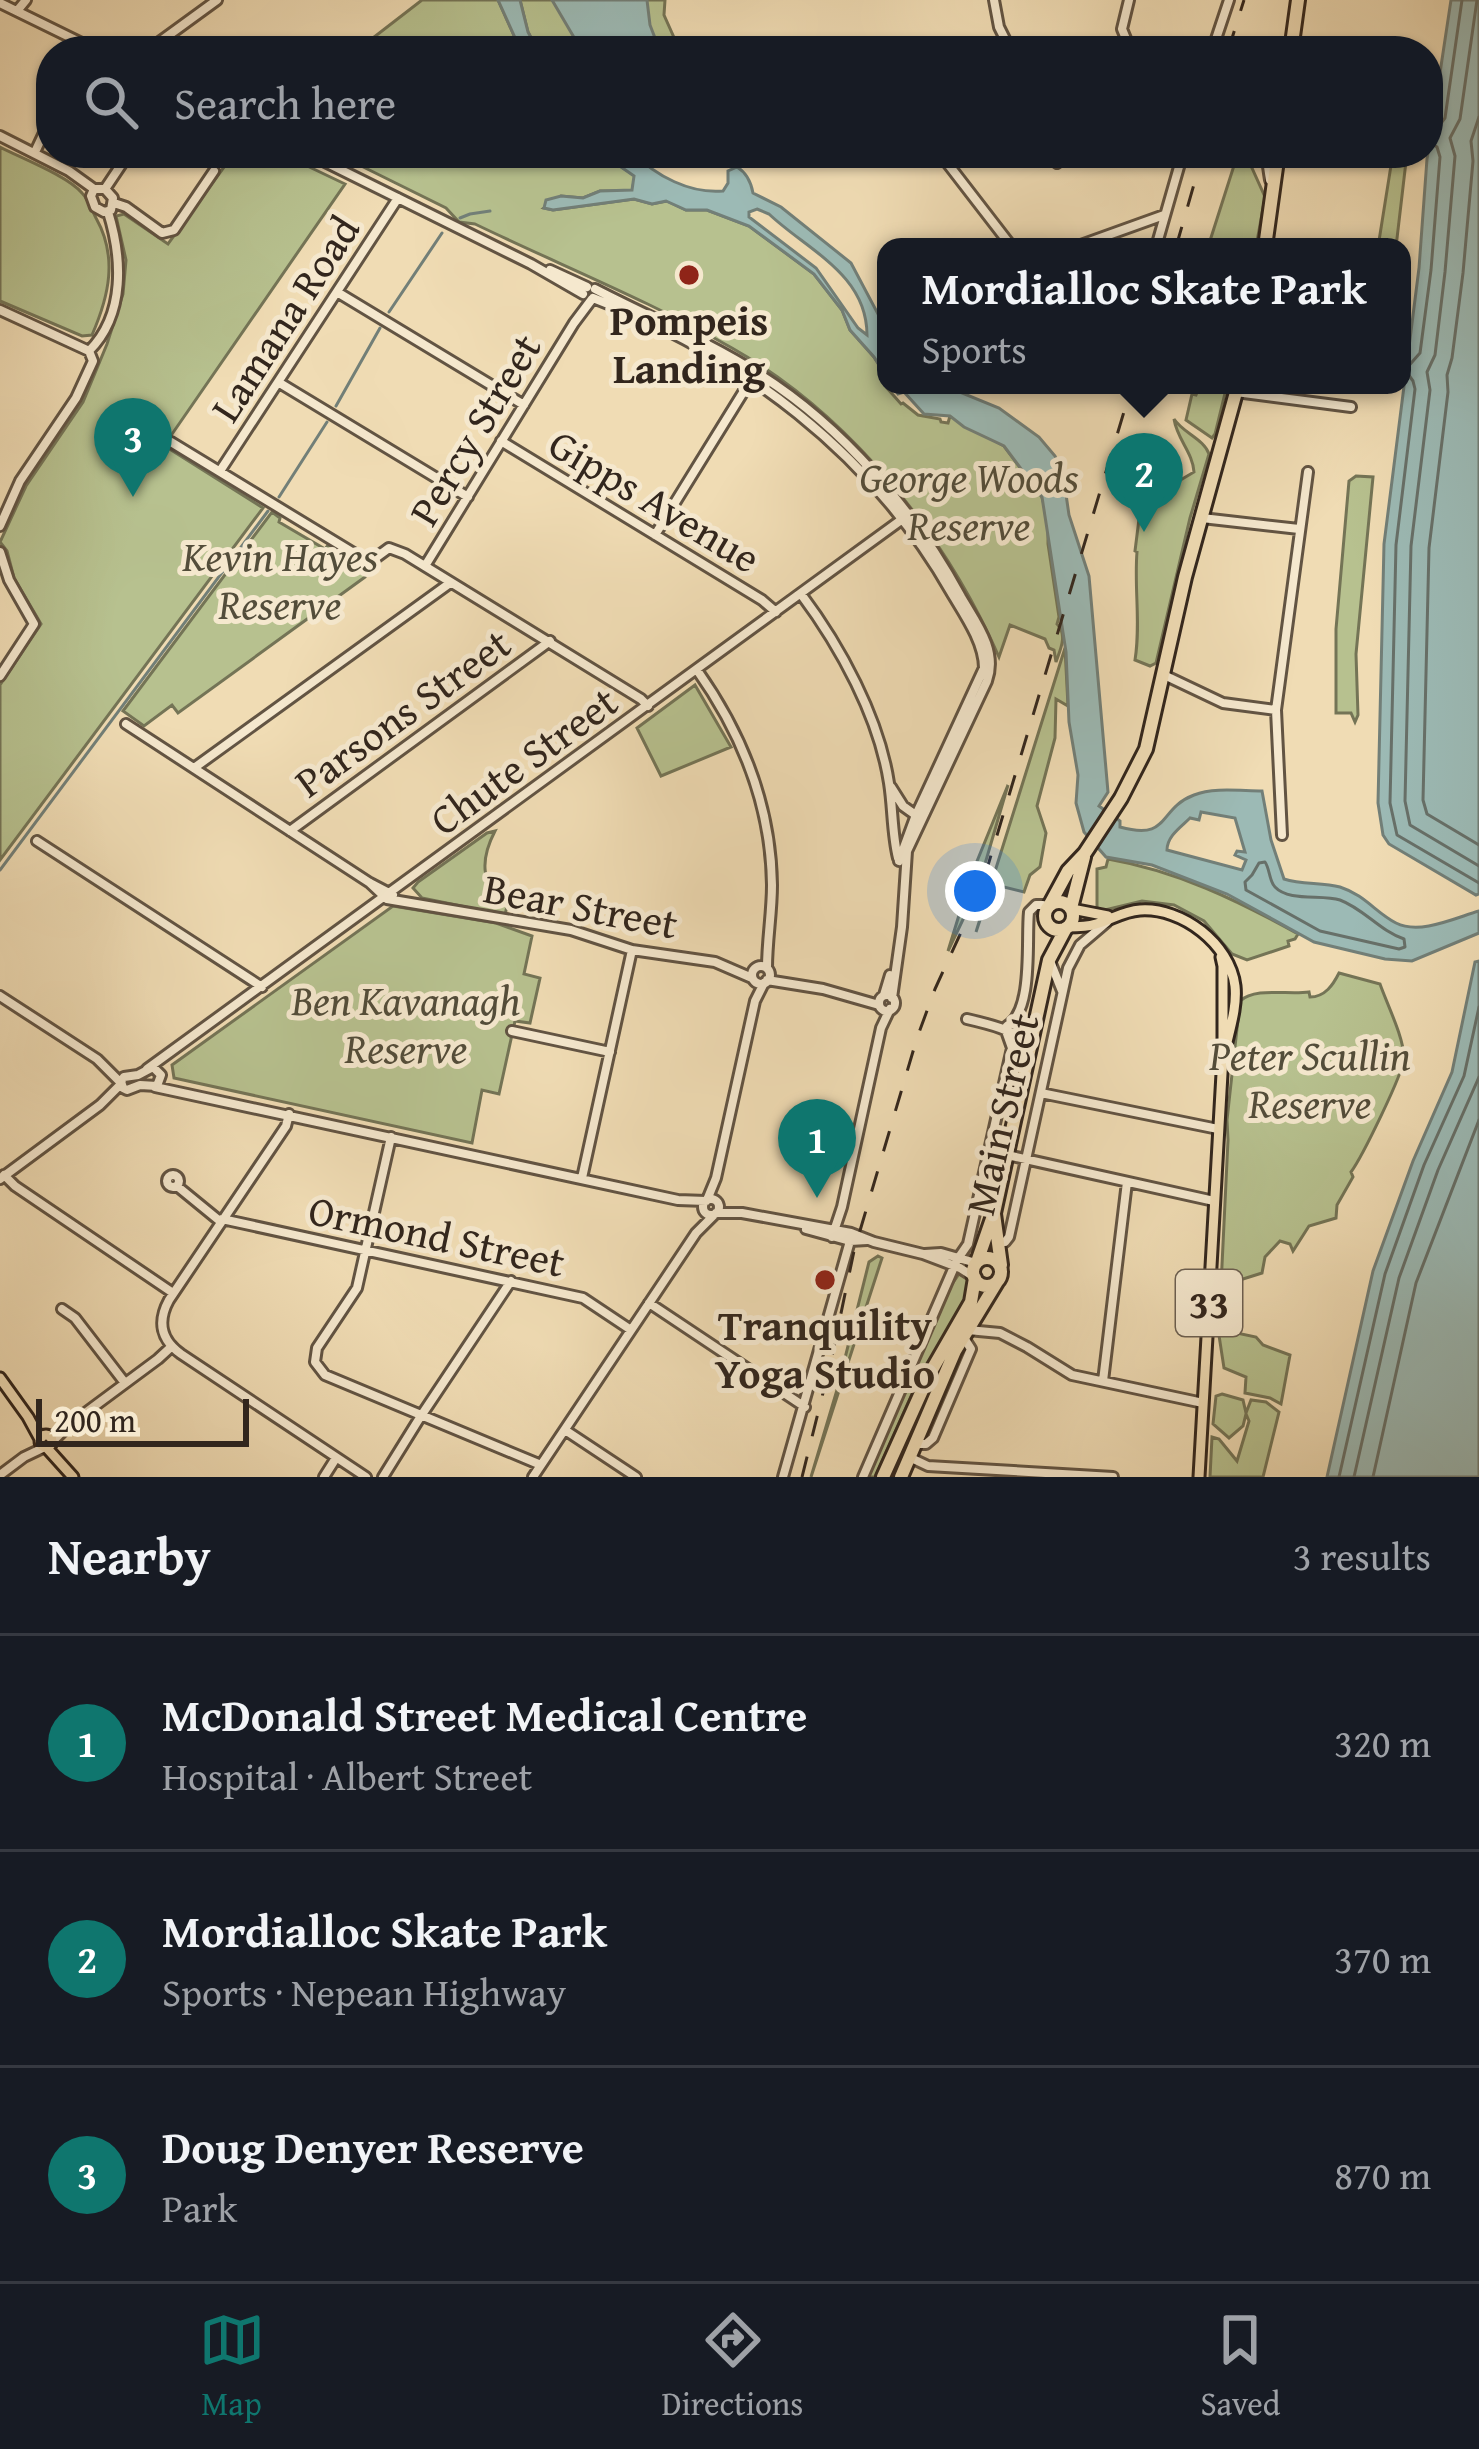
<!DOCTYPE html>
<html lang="en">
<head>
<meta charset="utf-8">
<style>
  :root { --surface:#171b24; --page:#242831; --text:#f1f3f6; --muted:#9ea1a6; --line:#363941; --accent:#0f766e }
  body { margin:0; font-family:"Gentium Book Plus",serif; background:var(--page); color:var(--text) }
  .scale { position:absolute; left:36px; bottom:30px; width:213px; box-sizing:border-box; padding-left:12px; border:6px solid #32261d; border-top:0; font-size:33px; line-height:42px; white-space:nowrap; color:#32261d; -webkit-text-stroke:9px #f5e8ce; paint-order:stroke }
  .you { position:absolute; left:975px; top:891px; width:42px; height:42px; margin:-30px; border:9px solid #fff; border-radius:50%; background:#1a73e8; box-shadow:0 0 0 18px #1a73e833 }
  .badge { display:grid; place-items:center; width:78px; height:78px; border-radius:50%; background:var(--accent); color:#fff; font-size:39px; font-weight:700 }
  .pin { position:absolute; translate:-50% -99px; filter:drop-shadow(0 3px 6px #0008) }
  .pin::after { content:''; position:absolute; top:63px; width:42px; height:36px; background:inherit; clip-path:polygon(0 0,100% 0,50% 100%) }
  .popup { position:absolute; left:877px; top:238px; width:534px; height:156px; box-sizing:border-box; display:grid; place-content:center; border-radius:24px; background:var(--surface); filter:drop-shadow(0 3px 9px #0005); font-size:39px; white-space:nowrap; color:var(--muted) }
  .popup b { font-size:45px; color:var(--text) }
  .popup::after { content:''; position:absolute; left:50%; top:100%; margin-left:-24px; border:24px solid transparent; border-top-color:var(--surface) }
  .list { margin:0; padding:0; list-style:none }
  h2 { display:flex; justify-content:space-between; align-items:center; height:156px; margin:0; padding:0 48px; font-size:51px }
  h2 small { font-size:39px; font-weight:400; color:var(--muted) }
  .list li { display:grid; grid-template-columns:78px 1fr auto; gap:36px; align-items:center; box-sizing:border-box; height:216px; padding:0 48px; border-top:3px solid var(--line) }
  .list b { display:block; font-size:45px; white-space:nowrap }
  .list p { margin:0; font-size:39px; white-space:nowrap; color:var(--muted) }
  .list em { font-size:39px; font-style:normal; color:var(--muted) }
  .icon { flex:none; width:66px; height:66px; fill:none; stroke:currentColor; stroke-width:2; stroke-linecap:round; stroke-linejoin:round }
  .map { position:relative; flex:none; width:1479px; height:1477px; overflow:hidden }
  .search { position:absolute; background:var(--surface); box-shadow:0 3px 9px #0004; left:36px; right:36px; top:36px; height:132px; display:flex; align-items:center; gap:30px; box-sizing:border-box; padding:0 42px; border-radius:48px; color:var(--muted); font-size:45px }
  .sheet { height:804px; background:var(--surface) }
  nav { display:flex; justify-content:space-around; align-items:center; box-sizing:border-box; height:168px; border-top:3px solid var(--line); background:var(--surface); font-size:33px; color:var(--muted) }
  nav a { display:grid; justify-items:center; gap:6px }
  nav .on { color:var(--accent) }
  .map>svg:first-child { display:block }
</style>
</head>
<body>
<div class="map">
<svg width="1479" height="1477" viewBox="0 0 1479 1477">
  <rect width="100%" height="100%" fill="#f0dcb4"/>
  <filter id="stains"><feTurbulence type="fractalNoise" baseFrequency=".00167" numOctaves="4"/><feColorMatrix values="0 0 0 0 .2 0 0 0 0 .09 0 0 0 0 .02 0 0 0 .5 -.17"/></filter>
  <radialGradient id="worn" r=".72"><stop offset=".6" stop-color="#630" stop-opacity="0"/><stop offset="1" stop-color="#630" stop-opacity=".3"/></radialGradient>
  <path fill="#b7c18f" stroke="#747456" stroke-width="3" d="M 422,0 L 498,0 L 521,51 L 356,51 Z
    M 520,0 L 665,0 L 664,15 L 680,51 L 538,51 L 528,32 Z
    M 0,147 C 21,158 68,176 82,193 C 88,199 92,210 96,218 C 118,257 109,296 92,335 L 82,336 L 0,301 Z
    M 239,153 L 280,153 L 345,184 L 170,437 L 168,448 L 263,508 L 0,860 L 0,685 L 41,624 L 14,578 L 7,551 L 0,542 L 26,486 L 83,402 L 107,344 L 123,294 L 126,260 L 116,216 L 124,214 L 168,244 L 224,167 Z
    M 335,153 L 601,153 L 635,176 L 632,191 L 600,191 L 583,198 L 561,196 L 544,208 L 553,210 L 634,199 L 652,204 L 667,201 L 686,210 L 707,210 L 749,226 L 814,274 L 842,310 L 850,330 L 874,357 L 886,376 L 886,385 L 890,385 L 887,388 L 901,404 L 903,403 L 918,415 L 940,419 L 941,422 L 948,423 L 950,416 L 1004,446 L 1042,497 L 1048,520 L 1048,544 L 1059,617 L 1057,624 C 1068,635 1060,650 1056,662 L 1054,650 L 1049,648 L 1045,639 L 1010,625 L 999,657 C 945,534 850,415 732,348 C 650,301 560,265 475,224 L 459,222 L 446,208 Z
    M 1238,153 L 1244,153 L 1247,157 L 1265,197 L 1256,247 L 1208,247 Z
    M 1393,153 L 1407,153 L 1396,247 L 1378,247 Z
    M 1200,385 L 1227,385 L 1215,434 L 1212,438 L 1186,420 L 1192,394 L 1196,395 Z
    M 1174,419 C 1183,433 1204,439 1209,454 L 1190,518 L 1156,663 L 1150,666 L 1135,660 C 1141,624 1134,588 1137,552 L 1135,551 L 1140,511 L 1144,511 L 1147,502 L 1152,497 L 1194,472 C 1193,453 1177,439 1174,419 Z
    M 1356,476 L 1373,477 L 1356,654 L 1358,715 L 1355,722 L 1351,713 L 1336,713 L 1336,629 L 1349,481 Z
    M 272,512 L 280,518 L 279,522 L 325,549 L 329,544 L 363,566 L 365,577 L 178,713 L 172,705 L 144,726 L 123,711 Z
    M 1065,648 L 1068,706 L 1056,699 L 1055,738 L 1037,806 L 1046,833 L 1040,867 L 1030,875 L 1024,892 L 992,884 L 976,932 Z
    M 695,685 L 731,747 L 661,776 L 637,728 Z
    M 1008,785 L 978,888 L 948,951 L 971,876 Z
    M 495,831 C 480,860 480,884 507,906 L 505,915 L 422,898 L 413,888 L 418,882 L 487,833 Z
    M 1108,859 C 1177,871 1237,900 1298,934 L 1295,939 L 1288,941 L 1289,946 L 1247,960 L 1232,954 L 1204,921 L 1174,905 L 1142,901 L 1105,910 L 1094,910 L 1097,907 L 1097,869 L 1106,867 Z
    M 393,906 L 496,923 L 532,936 L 524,974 L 540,978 L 530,1023 L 515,1021 L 499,1094 L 482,1090 L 472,1143 L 174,1078 L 172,1065 Z
    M 1339,973 L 1380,984 C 1387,1004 1404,1038 1404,1058 C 1403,1074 1362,1157 1351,1172 L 1353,1177 L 1337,1205 L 1336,1218 L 1309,1226 L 1293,1251 L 1290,1244 L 1280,1241 L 1265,1257 L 1262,1273 L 1221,1286 L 1228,1140 L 1227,1120 L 1240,1001 C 1256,987 1287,995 1309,992 L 1310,997 C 1325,997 1333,985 1339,973 Z
    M 878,1256 L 882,1258 L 811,1477 L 837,1390 L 869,1262 Z
    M 959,1274 L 966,1277 L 969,1283 L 965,1302 L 917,1383 L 875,1477 L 867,1477 L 950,1287 Z
    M 1218,1329 L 1256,1337 L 1263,1345 L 1290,1355 L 1281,1404 L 1270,1398 L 1245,1393 L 1246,1377 L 1224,1368 Z
    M 1222,1394 L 1243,1400 L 1246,1413 L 1251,1400 L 1266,1402 L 1279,1412 L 1263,1477 L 1210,1477 L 1212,1437 L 1219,1439 L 1237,1461 L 1249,1421 L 1246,1414 L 1243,1426 L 1229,1438 L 1213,1424 L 1216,1396 Z"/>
  <path fill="#9cbab5" stroke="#727f78" stroke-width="3" fill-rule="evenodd" d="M 498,0 L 520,0 L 528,32 L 538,51 L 521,51 Z
    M 552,0 L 647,0 L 650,25 L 660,51 L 582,51 Z
    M 1451,0 L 1479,0 L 1479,894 L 1476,895 L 1389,844 L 1383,835 L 1378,803 L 1384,544 L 1419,268 L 1427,159 Z
    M 601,153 L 634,153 C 655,176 691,194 723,191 L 728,183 L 728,171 L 737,167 C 747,173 751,182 753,193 L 781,207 L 851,263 L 886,329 L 886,376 L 874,357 L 850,330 L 842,310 L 814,274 L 749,226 L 707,210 L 686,210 L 666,201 L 652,204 L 634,199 L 553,210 L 544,208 L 546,200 L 561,196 L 583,198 L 600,191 L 632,190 L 634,176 ZM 757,209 L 769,214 C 807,250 867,274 867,335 L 858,328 L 816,268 L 749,217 L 749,212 Z
    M 926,385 L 939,392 L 955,390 L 999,408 L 1039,437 L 1055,456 L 1063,474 L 1069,515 L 1089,576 L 1108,792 L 1099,806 L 1120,821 L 1120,827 C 1171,841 1157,809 1194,795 C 1214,787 1241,791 1262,791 L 1271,840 L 1284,879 C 1302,885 1322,882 1340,887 C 1365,895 1376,913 1396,923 C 1420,935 1455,918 1479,911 L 1479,933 L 1412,961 L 1385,959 L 1314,942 L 1227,894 L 1152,865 L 1106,857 L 1084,832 L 1076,803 L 1078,775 L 1069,722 L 1066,652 L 1042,497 L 1004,446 L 964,427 L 950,416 L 924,414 L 904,392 L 898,394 L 893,386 ZM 1201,812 L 1235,818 L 1245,852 L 1237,851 L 1235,855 L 1246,860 L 1242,870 L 1167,850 C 1167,836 1181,827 1190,818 L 1199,820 Z
    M 1479,961 L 1479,1477 L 1327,1477 L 1373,1271 L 1413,1161 L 1452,1072 L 1475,962 Z"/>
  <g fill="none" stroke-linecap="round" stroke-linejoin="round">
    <path stroke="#677069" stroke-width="3" d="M 1477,0 L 1460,119 L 1450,138 L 1455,156 L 1445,272 L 1435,355 L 1427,372 L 1430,390 L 1411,546 L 1405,801 L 1410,825 L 1479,866
      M 1479,117 L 1471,141 L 1473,161 L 1463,273 L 1452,358 L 1447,375 L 1448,392 L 1429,548 L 1423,800 L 1427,814 L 1479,845
      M 1428,128 L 1438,127 L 1445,118 L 1462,0
      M 1428,141 L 1437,147 L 1440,157 L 1431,270 L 1420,353 L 1405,370 L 1413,381 L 1415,389 L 1396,545 L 1390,803 L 1397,835 L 1479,883
      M 1265,862 C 1270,869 1269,881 1275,887 C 1289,902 1322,894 1340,900 C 1364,909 1380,931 1404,939 L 1405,947 L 1399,949 L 1320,931 L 1246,890 L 1245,882 L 1252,875 L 1259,863 Z
      M 1339,1477 L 1385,1274 L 1424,1165 L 1464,1076 L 1479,1007
      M 1354,1477 L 1399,1278 L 1438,1170 L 1479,1077
      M 1373,1477 L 1416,1283 L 1479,1120"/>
    <path stroke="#727f78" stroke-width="3" d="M 460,218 L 470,214 L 490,211
      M 389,312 L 442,233
      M 336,406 L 380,328
      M 279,497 L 327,422
      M 0,870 L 268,511"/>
    <g stroke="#625443" stroke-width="14">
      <path id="minor" d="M 994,0 L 999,27 L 1011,51
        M 1129,0 L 1122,29 L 1131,51
        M 0,3 L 98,51
        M 17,11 L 26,0
        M 147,51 L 217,0
        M 1212,51 L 1229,0
        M 0,136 L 69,171 L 94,189 L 105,189 L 113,198 L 111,210 L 104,212 L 95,207 L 91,196 L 94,189
        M 35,152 L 51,118
        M 307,153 L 531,264 L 583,294
        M 943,153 L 948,164 L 1012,247
        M 1053,153 L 1057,163
        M 1266,153 L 1270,180
        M 105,189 L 129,153
        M 114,203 L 126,207 L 162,233 L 174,230 L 214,171
        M 1075,247 L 1164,215
        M 1156,247 L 1183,153
        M 550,270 L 587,287
        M 595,289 C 649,317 707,341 759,374 C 843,427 914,510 961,597 C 976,623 998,650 987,681 L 907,851 L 902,927 L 892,998
        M 337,292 L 524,405
        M 593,298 C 742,355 871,452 951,592 C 964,614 984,642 984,668 L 916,815 L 899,861
        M 0,310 L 89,351
        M 89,351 C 126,314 122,257 108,212
        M 278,382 L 468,497
        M 1236,392 L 1351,407
        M 501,441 L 762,600 L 776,612
        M 171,442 L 365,560 L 374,559 L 389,548 L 405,554 L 641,699 L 648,706
        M 220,471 L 398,198
        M 1202,518 L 1299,529
        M 0,526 L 20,481 L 76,398 L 93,361 L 89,351
        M 655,535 L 752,378
        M 0,552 L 9,580 L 34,624 L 0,676
        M 425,566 L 574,323 L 592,299
        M 801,594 C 840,646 879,717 889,783 C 893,808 892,834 898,858
        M 697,670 C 743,735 771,805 772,885 C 772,913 767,940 767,968
        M 1164,675 L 1223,703 L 1276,710
        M 126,724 L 370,883 L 393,895
        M 194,768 L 450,583
        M 891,787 L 903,806 L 917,816
        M 290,831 L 550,641
        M 1282,835 L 1276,710 L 1308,472
        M 37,841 L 262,987
        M 370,883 L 387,899 L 571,930 L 632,950 L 715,962 L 752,978
        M 1050,961 L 1062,991
        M752 975a9 9 0 1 1 18 0a9 9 0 1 1-18 0Z
        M 767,980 L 823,989 L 879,1005
        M 884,995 L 890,975
        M879 1003a8 8 0 1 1 16 0a8 8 0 1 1-16 0Z
        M 0,996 L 97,1059 L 121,1083
        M 967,1019 C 989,1024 1013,1030 1030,1044
        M 1007,1026 C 1034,1010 1026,940 1029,912 L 1036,905 L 1043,905 L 1047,908
        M 512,1031 L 610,1052
        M 153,1067 L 161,1075 L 157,1086 L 140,1085 L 127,1090 L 123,1088 L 121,1081 L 124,1077 L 138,1075 Z
        M 147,1069 L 908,515
        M 155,1087 L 678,1200 L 706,1201
        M 1041,1093 L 1218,1129
        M 289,1114 L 286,1126 L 169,1300 C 157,1322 161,1340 181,1354 L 366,1477
        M 391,1137 L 357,1288 L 317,1348 L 315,1362 L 325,1375 L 541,1465
        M 1007,1155 L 1214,1201
        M167 1181a6 6 0 1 1 12 0a6 6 0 1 1-12 0Z
        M 4,1175 L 15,1186 L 173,1293
        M 582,1178 L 632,950
        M 0,1179 L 100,1105 L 121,1084
        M 177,1186 L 221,1222
        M703 1207a8 8 0 1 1 16 0a8 8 0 1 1-16 0Z
        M 707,1200 L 716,1178 L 755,1001 L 764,983
        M 716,1213 L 742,1213 L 851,1233 L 874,1242 L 923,1254 L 960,1268 L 974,1277
        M 222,1219 L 583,1298 L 631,1330
        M 806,1229 L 850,1241 L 867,1240
        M 832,1237 L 842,1207 L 881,1028 L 890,1009
        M 998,1242 L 1005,1242 L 1009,1237 L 1068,968 L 1080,945 L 1107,922
        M 925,1254 L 941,1253 L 976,1263
        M 649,1303 L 805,1407
        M 62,1309 L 75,1318 L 125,1383
        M 968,1330 L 1000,1333 L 1027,1347 L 1072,1375 L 1203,1403
        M 1103,1381 L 1127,1182
        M 565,1430 L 636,1477
        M 53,1441 L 69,1425 L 158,1359 L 171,1347
        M 917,1444 L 926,1444 L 933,1438 L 971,1349 L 964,1338
        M 909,1457 L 928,1466 L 1113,1477
        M 0,1475 L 24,1457 L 45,1447
        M 324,1477 L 336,1458
        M 383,1477 L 419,1419 L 511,1281
        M 533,1477 L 696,1233 L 715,1214
        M 783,1477 L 850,1241
        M 863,1477 L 957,1260 L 968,1244 L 1012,1048 L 1006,1031"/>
    </g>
    <g stroke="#32261d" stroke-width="15">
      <path id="major" d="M 1072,909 L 1108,916
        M 1067,927 C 1077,927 1087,927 1096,924 C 1111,920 1123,911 1140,910 C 1182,907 1230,944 1235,986 C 1237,1005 1231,1025 1227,1042
        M 0,1378 L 28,1417 L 40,1439
        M40 1441a6 6 0 1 1 12 0a6 6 0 1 1-12 0Z
        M 46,1447 L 73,1477
        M 1199,1477 L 1223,1056 L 1223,966 L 1221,957"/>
    </g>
    <g stroke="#32261d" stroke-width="18">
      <path id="highway" d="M 1291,51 L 1298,0
        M 1265,247 L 1278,153
        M1045 916a14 14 0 1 1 28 0a14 14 0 1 1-28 0Z
        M 1049,906 L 1068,871 L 1085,853 L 1121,798 L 1146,749 L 1185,577 L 1238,385
        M 1071,908 L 1084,857
        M 994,1214 L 1001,1265
        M973 1272a14 14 0 1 1 28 0a14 14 0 1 1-28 0Z
        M 977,1262 L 994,1213 L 1049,960 L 1066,928
        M 883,1477 L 929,1375 L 971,1302 L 975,1278
        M 901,1477 L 955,1351 L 1000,1277"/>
    </g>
    <use href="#minor" stroke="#f5e8ce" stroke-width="8"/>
    <use href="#major" stroke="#f0dcb4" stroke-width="9"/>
    <use href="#highway" stroke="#f0dcb4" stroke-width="12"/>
    <path stroke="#32261d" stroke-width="3" stroke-dasharray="21 21" stroke-linecap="butt" d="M 1228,51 L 1244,0
      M 1176,247 L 1203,153
      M 802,1477 L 831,1361 L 854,1251 L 917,1038 L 935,989 L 974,904 L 989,862 L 1132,385"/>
  </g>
  <g fill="#8f2418" stroke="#f5e8ce" stroke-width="4.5">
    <circle cx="689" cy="275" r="12"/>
    <circle cx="825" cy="1280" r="12"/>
  </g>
  <g text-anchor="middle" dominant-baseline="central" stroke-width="10" stroke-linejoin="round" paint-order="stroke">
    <rect fill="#f5e8ce" stroke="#6c6052" stroke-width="3" x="1176" y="1270" width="66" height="66" rx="9"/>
    <g font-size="39" font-weight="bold" fill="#32261d">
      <text x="1209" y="1303">33</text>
    </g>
    <g font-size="42" fill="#32261d" stroke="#f5e8ce">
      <text transform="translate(284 318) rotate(-57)">Lamana Road</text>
      <text transform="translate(474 429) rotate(-59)">Percy Street</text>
      <text transform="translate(655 500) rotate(31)">Gipps Avenue</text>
      <text transform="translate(402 712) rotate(-36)">Parsons Street</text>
      <text transform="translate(523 760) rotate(-36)">Chute Street</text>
      <text transform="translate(581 905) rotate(11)">Bear Street</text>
      <text transform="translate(1001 1114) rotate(-77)">Main Street</text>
      <text transform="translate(437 1235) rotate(12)">Ormond Street</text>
    </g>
    <g font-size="42" font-weight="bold" fill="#32261d" stroke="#f5e8ce">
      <text x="689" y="319">Pompeis<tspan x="689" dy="48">Landing</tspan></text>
      <text x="825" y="1324">Tranquility<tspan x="825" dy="48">Yoga Studio</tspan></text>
    </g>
    <g font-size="42" font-style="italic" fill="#534d3a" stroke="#f5e8ce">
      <text x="969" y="476">George Woods<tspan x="969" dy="48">Reserve</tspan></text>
      <text x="280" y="555">Kevin Hayes<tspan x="280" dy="48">Reserve</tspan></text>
      <text x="406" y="999">Ben Kavanagh<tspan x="406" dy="48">Reserve</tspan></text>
      <text x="1310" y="1054">Peter Scullin<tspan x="1310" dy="48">Reserve</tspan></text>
    </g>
  </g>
  <rect width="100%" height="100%" filter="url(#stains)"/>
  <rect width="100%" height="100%" fill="url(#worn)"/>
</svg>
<div class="scale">200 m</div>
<div class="you"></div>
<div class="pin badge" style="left:817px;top:1198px">1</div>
<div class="pin badge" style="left:1144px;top:532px">2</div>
<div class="popup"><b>Mordialloc Skate Park</b>Sports</div>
<div class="pin badge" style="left:133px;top:497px">3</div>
<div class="search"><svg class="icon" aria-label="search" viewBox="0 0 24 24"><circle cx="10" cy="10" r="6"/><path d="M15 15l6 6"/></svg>Search here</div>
</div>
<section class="sheet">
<h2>Nearby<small>3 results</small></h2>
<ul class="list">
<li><span class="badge">1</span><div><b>McDonald Street Medical Centre</b><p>Hospital · Albert Street</p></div><em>320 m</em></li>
<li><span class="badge">2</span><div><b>Mordialloc Skate Park</b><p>Sports · Nepean Highway</p></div><em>370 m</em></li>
<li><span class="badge">3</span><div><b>Doug Denyer Reserve</b><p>Park</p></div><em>870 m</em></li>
</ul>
</section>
<nav>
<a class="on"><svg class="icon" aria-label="map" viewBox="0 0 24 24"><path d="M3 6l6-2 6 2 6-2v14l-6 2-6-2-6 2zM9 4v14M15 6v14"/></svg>Map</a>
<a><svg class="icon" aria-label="directions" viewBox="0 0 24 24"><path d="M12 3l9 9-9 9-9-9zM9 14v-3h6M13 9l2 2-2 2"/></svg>Directions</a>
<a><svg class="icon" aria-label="saved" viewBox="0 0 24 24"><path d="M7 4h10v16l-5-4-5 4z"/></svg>Saved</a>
</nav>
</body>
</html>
